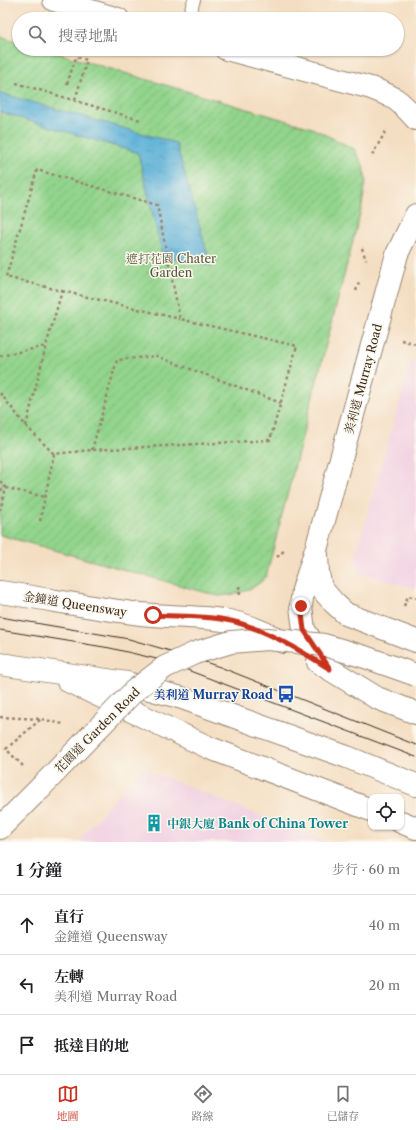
<!DOCTYPE html>
<html lang="zh-TW">
<head>
<meta charset="utf-8">
<style>
  :root { --surface:#fff; --page:#f2f2f2; --text:#202124; --muted:#757577; --line:#e0e0e0; --accent:#c8321e }
  body { margin:0; font-family:"Libre Caslon Text","Noto Serif TC",serif; background:var(--page); color:var(--text) }
  .controls { position:absolute; right:12px; bottom:12px; display:grid; overflow:hidden; border-radius:8px; box-shadow:0 1px 3px #0004 }
  .controls button { width:36px; height:36px; display:grid; place-items:center; padding:0; border:0; border-bottom:1px solid var(--line); background:var(--surface); color:var(--text); font:20px sans-serif }
  .stop { position:absolute; width:12px; height:12px; margin:-9px; border:3px solid #c8321e; border-radius:50%; background:#fff }
  .stop.end { background:#c8321e; border-color:#fff; box-shadow:0 1px 4px #0008 }
  .list { margin:0; padding:0; list-style:none }
  h2 { display:flex; justify-content:space-between; align-items:center; height:52px; margin:0; padding:0 16px; font-size:17px }
  h2 small { font-size:13px; font-weight:400; color:var(--muted) }
  .list li { display:grid; grid-template-columns:26px 1fr auto; gap:12px; align-items:center; box-sizing:border-box; height:60px; padding:0 16px; border-top:1px solid var(--line) }
  .list b { display:block; font-size:15px; white-space:nowrap }
  .list p { margin:0; font-size:13px; white-space:nowrap; color:var(--muted) }
  .list em { font-size:13px; font-style:normal; color:var(--muted) }
  .icon { flex:none; width:22px; height:22px; fill:none; stroke:currentColor; stroke-width:2; stroke-linecap:round; stroke-linejoin:round }
  .map { position:relative; flex:none; width:416px; height:842px; overflow:hidden }
  .search { position:absolute; background:var(--surface); box-shadow:0 1px 3px #0004; left:12px; right:12px; top:12px; height:44px; display:flex; align-items:center; gap:10px; box-sizing:border-box; padding:0 14px; border-radius:22px; color:var(--muted); font-size:15px }
  .sheet { height:232px; background:var(--surface) }
  nav { display:flex; justify-content:space-around; align-items:center; box-sizing:border-box; height:56px; border-top:1px solid var(--line); background:var(--surface); font-size:11px; color:var(--muted) }
  nav a { display:grid; justify-items:center; gap:2px }
  nav .on { color:var(--accent) }
  .map>svg:first-child { display:block }
</style>
</head>
<body>
<div class="map">
<svg width="416" height="842" viewBox="0 0 416 842">
  <defs>
    <pattern id="garden-furrows" width="10" height="10" patternUnits="userSpaceOnUse"><rect width="10" height="10" fill="#92d48c"/><path d="M-1 1l2-2M0 10L10 0M9 11l2-2" fill="none" stroke="#7fb678"/></pattern>
    <pattern id="water-ripples" width="26" height="14" patternUnits="userSpaceOnUse"><rect width="26" height="14" fill="#5cb1d8"/><path d="M2 4q2-2 4 0t4 0M15 11q2-2 4 0t4 0" fill="none" stroke="#4d90af"/></pattern>
  </defs>
  <rect width="100%" height="100%" fill="#fbf7ec"/>
  <filter id="ink" filterUnits="userSpaceOnUse"><feTurbulence type="fractalNoise" baseFrequency=".025" numOctaves="2"/><feDisplacementMap in="SourceGraphic" scale="8" xChannelSelector="R" yChannelSelector="G"/><feConvolveMatrix kernelMatrix="1 2 1 2 8 2 1 2 1" color-interpolation-filters="sRGB"/></filter>
  <filter id="wash" filterUnits="userSpaceOnUse"><feTurbulence type="fractalNoise" baseFrequency=".012" numOctaves="4" result="noise"/><feDisplacementMap in="SourceGraphic" scale="16" xChannelSelector="R" yChannelSelector="G"/><feGaussianBlur stdDeviation="0.9" result="paint"/><feColorMatrix in="noise" values="0 0 0 0 0 0 0 0 0 0 0 0 0 0 0 0 0 1.4 0 .05"/><feComposite in="paint" operator="in"/></filter>
  <g filter="url(#wash)">
    <rect width="100%" height="100%" fill="#f4dec2"/>
    <path fill="#f2cfe2" d="M 411,361 L 416,363 L 416,589 L 361,573 L 355,563 L 358,548 Z
      M 142,768 L 326,842 L 77,842 Z"/>
    <path fill="url(#garden-furrows)" stroke="#667f55" d="M 0,36 L 19,42 L 19,49 L 43,49 L 312,128 L 354,149 L 363,165 L 366,180 L 362,206 L 266,577 C 253,591 236,595 218,596 L 0,535 Z"/>
    <path fill="url(#water-ripples)" stroke="#4c6e7b" d="M 0,93 L 176,143 L 211,266 L 163,257 L 138,153 L 0,112 Z"/>
  </g>
  <g filter="url(#ink)">
    <g fill="none" stroke-linecap="round" stroke-linejoin="round">
      <g stroke="#988470" stroke-width="14">
        <path id="lane" d="M 188,19 L 194,0"/>
      </g>
      <g stroke="#988470" stroke-width="24">
        <path id="secondary" d="M 54,0 L 118,19
          M 226,49 L 371,88 C 395,97 399,100 416,119
          M 317,555 L 318,573 L 321,588 L 334,603 L 346,614 L 416,641
          M 0,592 C 47,599 94,608 141,614 C 168,617 196,616 223,620 C 244,623 264,632 283,642
          M 318,662 L 377,698 L 416,713
          M 0,664 L 127,683 L 182,698 L 347,757 L 416,785
          M 330,669 L 304,630 L 301,606 L 303,590 L 317,546 L 397,254 L 416,215
          M 68,681 L 210,748 L 371,810
          M 401,822 L 416,828
          M 0,828 L 41,787"/>
      </g>
      <path stroke="#988470" stroke-width="2.5" stroke-dasharray="3 3" stroke-linecap="butt" d="M 377,15 L 383,17 L 382,19
        M 16,83 L 140,120
        M 372,155 L 387,129
        M 362,248 L 366,260
        M 62,291 L 180,319
        M 356,291 L 359,282
        M 401,340 L 416,344
        M 0,356 L 46,346
        M 0,393 L 26,426 L 54,454
        M 26,426 L 46,346 L 62,291 L 6,277 L 37,170 L 157,205 L 180,319 L 297,346 L 270,440 L 92,450 L 54,454
        M 92,450 L 117,360 L 156,356 L 281,403
        M 0,481 L 6,488 L 0,510
        M 0,490 L 6,488 L 45,497
        M 40,521 L 54,454
        M 277,557 L 286,549
        M 239,586 L 240,595
        M 404,606 L 408,596 L 416,598
        M 0,717 L 41,719 L 63,724
        M 23,766 L 6,749 L 41,719"/>
      <use href="#lane" stroke="#fff" stroke-width="12"/>
      <use href="#secondary" stroke="#fff" stroke-width="22"/>
      <path stroke="#3b2a1e" stroke-width="1" d="M 0,617 L 129,639 L 184,655 L 220,667 L 416,745
        M 0,630 L 110,648 L 161,660 L 416,757"/>
      <g stroke="#988470" stroke-width="24" stroke-linecap="butt">
        <path id="secondary-bridge" d="M 41,787 L 135,690 L 165,667 L 195,653 L 231,642 L 268,639 L 324,645 L 365,657 L 416,675"/>
      </g>
      <path stroke="#988470" stroke-width="2.5" stroke-dasharray="3 3" stroke-linecap="butt" d="M 67,84 L 76,57 L 87,60 L 75,100"/>
      <use href="#secondary-bridge" stroke="#fff" stroke-width="22"/>
    </g>
  </g>
  <g fill="none" stroke-linecap="round" stroke-linejoin="round" filter="url(#ink)">
    <path stroke="#c8321e" stroke-width="5" d="M 153,615 C 182,617 214,615 242,624 C 274,634 302,652 330,669 L 304,630 L 301,606"/>
  </g>
  <defs>
    <g id="bus-bare" transform="scale(1.38)"><path d="M-5-6H5V4H4V6H2V4H-2V6H-4V4H-5ZM-3.5-4V0h7V-4ZM-3.5 1.2v1.5H-2V1.2ZM2 1.2v1.5H3.5V1.2Z" fill="#1a4fb4" stroke="#fbf7ec" stroke-width="2.5" paint-order="stroke"/></g>
    <g id="building-bare" transform="scale(1.38)"><path d="M-4-6H4V6H1V3H-1V6H-4ZM-2.5-4.3h1.7v1.8h-1.7ZM.8-4.3h1.7v1.8H.8ZM-2.5-1h1.7V.8h-1.7ZM.8-1h1.7V.8H.8Z" fill="#0f9aa8" stroke="#fbf7ec" stroke-width="2.5" paint-order="stroke"/></g>
  </defs>
  <g fill-rule="evenodd">
    <use href="#bus-bare" x="286" y="694"/>
    <use href="#building-bare" x="154" y="823"/>
  </g>
  <g text-anchor="middle" dominant-baseline="central" stroke-width="3" stroke-linejoin="round" paint-order="stroke">
    <g font-size="12" fill="#51543a" stroke="#fbf7ec">
      <text x="171" y="258">遮打花園 Chater<tspan x="171" dy="14">Garden</tspan></text>
    </g>
    <g font-size="12" fill="#3b2a1e" stroke="#fbf7ec">
      <text transform="translate(363 379) rotate(-75)">美利道 Murray Road</text>
      <text transform="translate(75 604) rotate(9)">金鐘道 Queensway</text>
      <text transform="translate(97 730) rotate(-45)">花園道 Garden Road</text>
    </g>
    <g font-size="12" font-weight="bold" fill="#164399" stroke="#fbf7ec" text-anchor="end">
      <text x="273" y="694">美利道 Murray Road</text>
    </g>
    <g font-size="12" font-weight="bold" fill="#0d838f" stroke="#fbf7ec" text-anchor="start">
      <text x="167" y="823">中銀大廈 Bank of China Tower</text>
    </g>
  </g>
</svg>
<div class="controls">
<button><svg class="icon" aria-label="locate" viewBox="0 0 24 24"><circle cx="12" cy="12" r="6"/><path d="M12 2v4M12 18v4M2 12h4M18 12h4"/></svg></button>
</div>
<div class="stop" style="left:153px;top:615px"></div>
<div class="stop end" style="left:301px;top:606px"></div>
<div class="search"><svg class="icon" aria-label="search" viewBox="0 0 24 24"><circle cx="10" cy="10" r="6"/><path d="M15 15l6 6"/></svg>搜尋地點</div>
</div>
<section class="sheet">
<h2>1 分鐘<small>步行 · 60 m</small></h2>
<ul class="list">
<li><svg class="icon" aria-label="ahead" viewBox="0 0 24 24"><path d="M12 20V5M6 11l6-6 6 6"/></svg><div><b>直行</b><p>金鐘道 Queensway</p></div><em>40 m</em></li>
<li><svg class="icon" aria-label="left" viewBox="0 0 24 24"><path d="M17 20v-9H6M10 6l-5 5 5 5"/></svg><div><b>左轉</b><p>美利道 Murray Road</p></div><em>20 m</em></li>
<li><svg class="icon" aria-label="arrive" viewBox="0 0 24 24"><path d="M6 21V4h12l-3 4 3 4H6"/></svg><div><b>抵達目的地</b></div></li>
</ul>
</section>
<nav>
<a class="on"><svg class="icon" aria-label="map" viewBox="0 0 24 24"><path d="M3 6l6-2 6 2 6-2v14l-6 2-6-2-6 2zM9 4v14M15 6v14"/></svg>地圖</a>
<a><svg class="icon" aria-label="directions" viewBox="0 0 24 24"><path d="M12 3l9 9-9 9-9-9zM9 14v-3h6M13 9l2 2-2 2"/></svg>路線</a>
<a><svg class="icon" aria-label="saved" viewBox="0 0 24 24"><path d="M7 4h10v16l-5-4-5 4z"/></svg>已儲存</a>
</nav>
</body>
</html>
